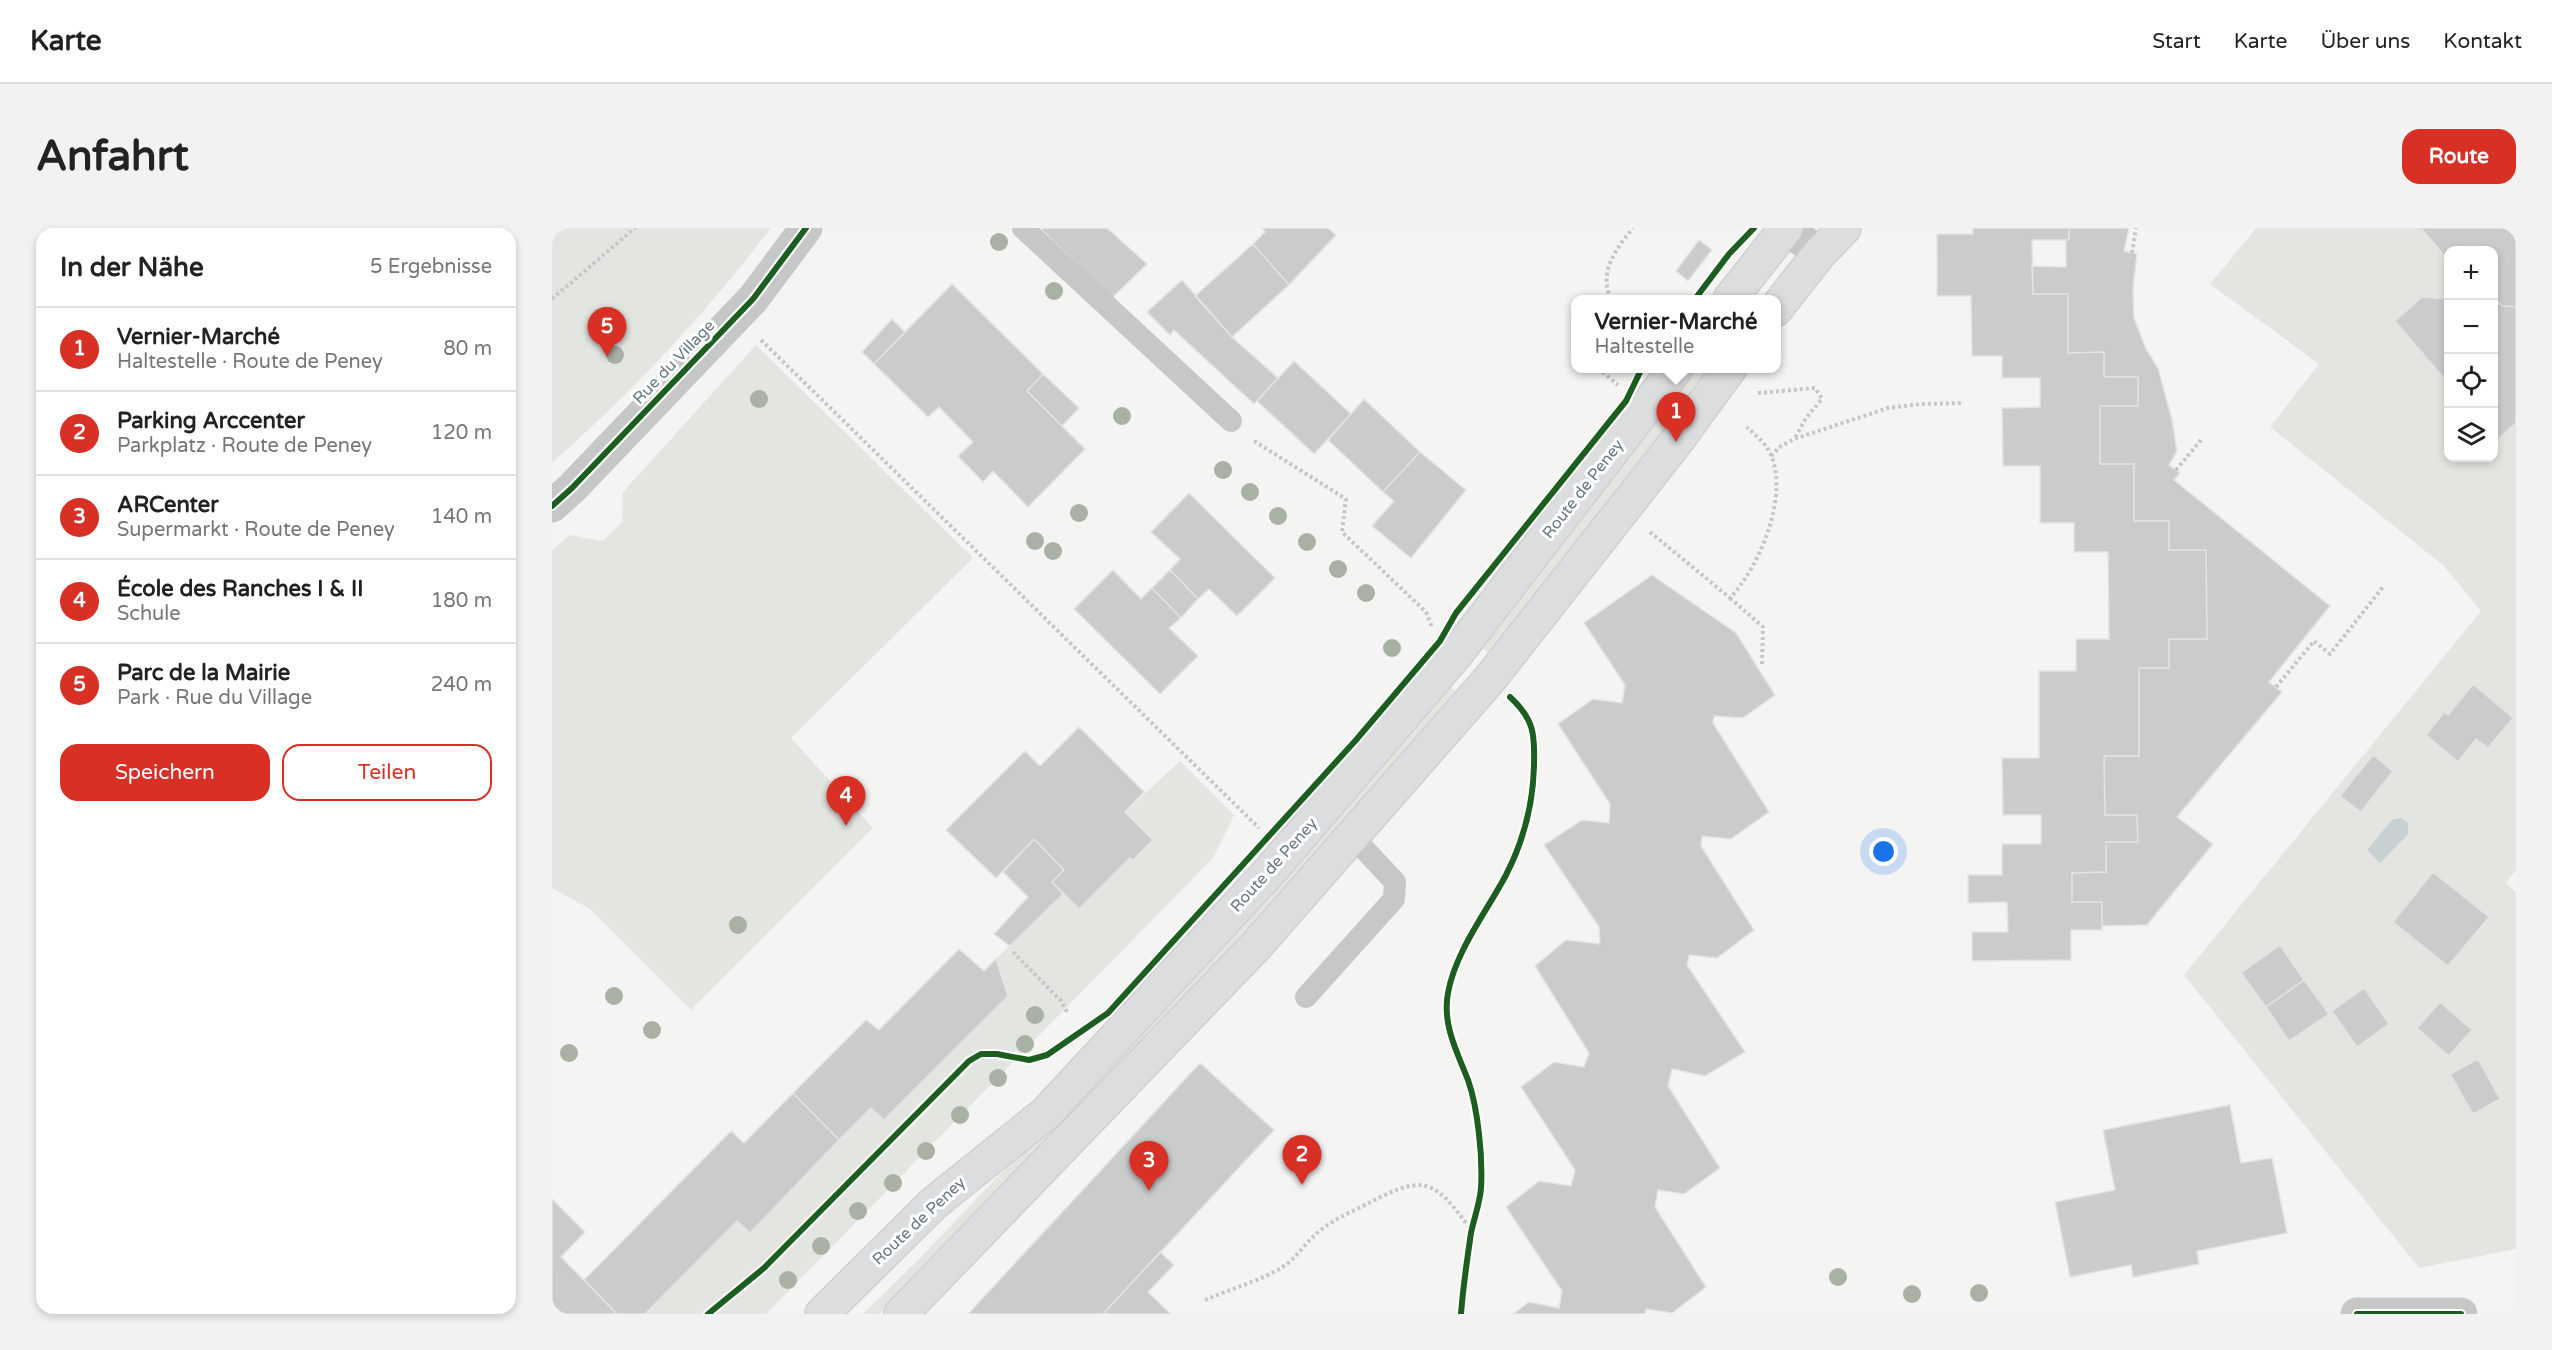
<!DOCTYPE html>
<html lang="de">
<head>
<meta charset="utf-8">
<style>
  :root { --surface:#fff; --page:#f2f2f2; --text:#222; --muted:#767676; --line:#e0e0e0; --accent:#d93025 }
  body { margin:0; font-family:"Varela Round",sans-serif; background:var(--page); color:var(--text) }
  .controls { position:absolute; right:18px; top:18px; display:grid; overflow:hidden; border-radius:12px; box-shadow:0 3px 9px #0003 }
  .controls button { width:54px; height:54px; display:grid; place-items:center; padding:0; border:0; border-bottom:2px solid var(--line); background:var(--surface); color:var(--text); font:30px sans-serif }
  .you { position:absolute; left:1332px; top:624px; width:21px; height:21px; margin:-15px; border:4px solid #fff; border-radius:50%; background:#1a73e8; box-shadow:0 0 0 9px #1a73e833 }
  .badge { display:grid; place-items:center; width:39px; height:39px; border-radius:50%; background:var(--accent); color:#fff; font-size:20px; font-weight:700 }
  .pin { position:absolute; translate:-50% -50px; filter:drop-shadow(0 2px 3px #0008) }
  .pin::after { content:''; position:absolute; top:32px; width:21px; height:18px; background:inherit; clip-path:polygon(0 0,100% 0,50% 100%) }
  .popup { position:absolute; left:1019px; top:67px; width:210px; height:78px; box-sizing:border-box; display:grid; place-content:center; border-radius:12px; background:var(--surface); filter:drop-shadow(0 2px 4px #0005); font-size:20px; white-space:nowrap; color:var(--muted) }
  .popup b { font-size:22px; color:var(--text) }
  .popup::after { content:''; position:absolute; left:50%; top:100%; margin-left:-12px; border:12px solid transparent; border-top-color:var(--surface) }
  .list { margin:0; padding:0; list-style:none }
  h2 { display:flex; justify-content:space-between; align-items:center; height:78px; margin:0; padding:0 24px; font-size:26px }
  h2 small { font-size:20px; font-weight:400; color:var(--muted) }
  .list li { display:grid; grid-template-columns:39px 1fr auto; gap:18px; align-items:center; box-sizing:border-box; height:84px; padding:0 24px; border-top:2px solid var(--line) }
  .list b { display:block; font-size:22px; white-space:nowrap }
  .list p { margin:0; font-size:20px; white-space:nowrap; color:var(--muted) }
  .list em { font-size:20px; font-style:normal; color:var(--muted) }
  .actions { display:flex; gap:12px; padding:18px 24px }
  .actions a { flex:1; padding:14px 0; border:2px solid var(--accent); border-radius:18px; text-align:center; font-size:21px; color:var(--accent) }
  .actions .main { background:var(--accent); color:#fff }
  .icon { flex:none; width:33px; height:33px; fill:none; stroke:currentColor; stroke-width:2; stroke-linecap:round; stroke-linejoin:round }
  .map { position:relative; flex:none; width:1964px; height:1086px; overflow:hidden; border-radius:18px }
  header { display:flex; align-items:center; gap:36px; box-sizing:border-box; height:84px; padding:0 30px; background:var(--surface); border-bottom:2px solid var(--line) }
  header strong { font-size:28px }
  nav { display:flex; gap:33px; margin-inline-start:auto; font-size:21px }
  .intro { display:flex; align-items:center; justify-content:space-between; box-sizing:border-box; height:144px; padding:0 36px }
  h1 { margin:0; font-size:42px }
  .button { padding:15px 27px; border-radius:18px; background:var(--accent); color:#fff; font-size:21px; font-weight:700 }
  main { display:flex; gap:36px; padding:0 36px }
  aside { flex:1; background:var(--surface); border-radius:18px; box-shadow:0 3px 9px #0003 }
  .map>svg:first-child { display:block }
</style>
</head>
<body>
<header>
<strong>Karte</strong>
<nav><a>Start</a><a>Karte</a><a>Über uns</a><a>Kontakt</a></nav>
</header>
<div class="intro"><h1>Anfahrt</h1><a class="button">Route</a></div>
<main>
<aside>
<h2>In der Nähe<small>5 Ergebnisse</small></h2>
<ul class="list">
<li><span class="badge">1</span><div><b>Vernier-Marché</b><p>Haltestelle · Route de Peney</p></div><em>80 m</em></li>
<li><span class="badge">2</span><div><b>Parking Arccenter</b><p>Parkplatz · Route de Peney</p></div><em>120 m</em></li>
<li><span class="badge">3</span><div><b>ARCenter</b><p>Supermarkt · Route de Peney</p></div><em>140 m</em></li>
<li><span class="badge">4</span><div><b>École des Ranches I &amp; II</b><p>Schule</p></div><em>180 m</em></li>
<li><span class="badge">5</span><div><b>Parc de la Mairie</b><p>Park · Rue du Village</p></div><em>240 m</em></li>
</ul>
<div class="actions"><a class="main">Speichern</a><a>Teilen</a></div>
</aside>
<div class="map">
<svg width="1964" height="1086" viewBox="0 0 1964 1086">
  <rect width="100%" height="100%" fill="#f4f4f3"/>
  <path fill="#e3e6e0" fill-rule="evenodd" d="M 0,0 L 219,0 C 153,86 81,164 0,235 Z
    M 1704,0 L 1964,0 L 1964,642 L 1954,655 L 1964,664 L 1964,1021 L 1867,1040 L 1632,747 L 1929,383 L 1892,338 L 1718,199 L 1767,136 L 1658,56 ZM 1896,22 L 1942,22 L 1942,230 L 1896,230 Z
    M 204,117 L 421,330 L 239,510 L 321,600 L 139,782 L 38,681 L 0,660 L 0,323 L 17,307 L 51,313 L 70,294 L 71,264 Z
    M 1145,141 L 1153,143 L 1144,166 L 937,426 L 927,416 Z
    M 894,455 L 904,464 C 858,518 813,573 766,626 C 626,785 478,938 328,1086 L 311,1086 L 367,1031 L 613,773 Z
    M 628,533 L 682,587 L 661,630 L 214,1086 L 93,1086 L 185,993 L 198,1005 L 319,880 L 333,892 L 456,768 L 444,731 L 511,666 L 527,681 L 578,630 L 581,632 L 601,612 L 573,584 Z"/>
  <path fill="#c7d1d2" d="M 1849,590 L 1856,595 L 1856,606 L 1828,635 L 1815,622 L 1840,592 Z"/>
  <path fill="#cacccc" stroke="#e3e3e2" stroke-width="1.5" d="M 491,0 L 555,0 L 595,36 L 560,70 L 490,2 Z
    M 710,0 L 776,0 L 784,7 L 737,57 L 701,16 L 713,4 Z
    M 1421,0 L 1517,0 L 1517,12 L 1480,12 L 1481,66 L 1516,66 L 1516,125 L 1552,124 L 1552,149 L 1586,149 L 1586,178 L 1548,178 L 1548,236 L 1582,236 L 1582,293 L 1617,293 L 1617,322 L 1654,322 L 1655,411 L 1617,411 L 1617,440 L 1587,440 L 1587,528 L 1552,528 L 1553,587 L 1585,587 L 1586,614 L 1554,614 L 1554,644 L 1520,645 L 1520,674 L 1550,674 L 1550,702 L 1519,702 L 1519,732 L 1420,733 L 1420,704 L 1456,704 L 1455,674 L 1416,675 L 1416,647 L 1450,647 L 1450,616 L 1489,616 L 1489,587 L 1451,587 L 1450,530 L 1487,530 L 1487,443 L 1524,443 L 1524,411 L 1557,411 L 1556,324 L 1522,324 L 1522,295 L 1488,295 L 1488,238 L 1451,238 L 1450,180 L 1488,179 L 1488,150 L 1450,150 L 1450,128 L 1420,128 L 1419,68 L 1385,68 L 1385,6 L 1421,6 Z
    M 1517,0 L 1577,0 L 1572,23 L 1585,26 L 1581,61 L 1582,90 L 1594,121 L 1606,140 L 1620,192 L 1625,223 L 1617,237 L 1628,245 L 1622,252 L 1778,378 L 1717,454 L 1730,464 L 1625,589 L 1661,616 L 1595,697 L 1550,698 L 1550,674 L 1520,674 L 1520,645 L 1554,644 L 1554,614 L 1586,614 L 1585,587 L 1553,587 L 1552,528 L 1587,528 L 1587,440 L 1617,440 L 1617,411 L 1655,411 L 1654,322 L 1617,322 L 1617,293 L 1582,293 L 1582,236 L 1548,236 L 1548,178 L 1586,178 L 1586,149 L 1552,149 L 1552,124 L 1516,125 L 1516,66 L 1481,66 L 1480,38 L 1514,39 L 1514,12 L 1517,12 Z
    M 1869,0 L 1964,0 L 1964,79 L 1950,78 L 1942,69 L 1942,22 L 1896,22 L 1896,32 Z
    M 1147,12 L 1160,22 L 1136,53 L 1124,43 Z
    M 701,16 L 737,57 L 680,109 L 643,68 Z
    M 630,52 L 680,109 L 726,150 L 702,176 L 622,102 L 618,107 L 595,84 Z
    M 400,56 L 491,146 L 475,163 L 533,221 L 476,279 L 441,243 L 431,254 L 406,228 L 421,214 L 387,179 L 376,189 L 322,136 Z
    M 1870,69 L 1896,71 L 1896,155 L 1843,93 Z
    M 1942,69 L 1950,78 L 1964,79 L 1964,195 L 1946,211 L 1942,206 Z
    M 340,91 L 353,104 L 322,136 L 310,124 Z
    M 742,133 L 799,186 L 762,226 L 705,173 Z
    M 491,146 L 527,180 L 510,198 L 475,163 Z
    M 812,171 L 868,224 L 831,264 L 776,212 Z
    M 868,224 L 914,262 L 859,330 L 820,298 L 842,273 L 831,264 Z
    M 637,265 L 723,350 L 685,388 L 657,361 L 646,371 L 618,342 L 628,331 L 599,304 Z
    M 561,342 L 589,371 L 600,360 L 629,390 L 617,400 L 646,428 L 608,466 L 522,381 Z
    M 618,342 L 646,371 L 629,390 L 600,360 Z
    M 1100,347 L 1184,405 L 1223,467 L 1191,490 L 1162,488 L 1161,495 L 1217,584 L 1179,611 L 1150,608 L 1149,618 L 1202,702 L 1165,730 L 1137,727 L 1135,737 L 1193,824 L 1153,848 L 1120,841 L 1116,858 L 1168,940 L 1132,966 L 1106,962 L 1103,979 L 1154,1059 L 1120,1085 L 1094,1081 L 1093,1086 L 961,1086 L 977,1074 L 1007,1080 L 1010,1063 L 954,979 L 987,953 L 1019,958 L 1023,942 L 969,859 L 1002,834 L 1032,839 L 1037,825 L 983,738 L 1014,712 L 1048,716 L 1047,699 L 992,617 L 1030,592 L 1057,595 L 1058,576 L 1006,496 L 1041,471 L 1070,475 L 1073,457 L 1032,395 Z
    M 1921,456 L 1961,490 L 1936,520 L 1924,511 L 1906,534 L 1874,507 L 1892,484 L 1896,487 Z
    M 527,499 L 592,564 L 573,584 L 601,612 L 581,632 L 578,630 L 527,681 L 500,654 L 512,642 L 482,611 L 444,650 L 394,602 L 473,523 L 488,538 Z
    M 1821,527 L 1841,543 L 1809,584 L 1788,568 Z
    M 482,611 L 512,642 L 500,654 L 511,666 L 458,718 L 442,706 L 476,669 L 451,644 Z
    M 1881,644 L 1937,689 L 1896,738 L 1841,694 Z
    M 1728,717 L 1752,752 L 1714,779 L 1689,745 Z
    M 407,721 L 432,743 L 444,731 L 456,768 L 332,892 L 319,880 L 287,912 L 241,865 L 314,792 L 327,802 Z
    M 1752,752 L 1777,786 L 1737,813 L 1714,779 Z
    M 1812,760 L 1837,796 L 1805,819 L 1780,783 Z
    M 1888,774 L 1920,802 L 1897,828 L 1865,800 Z
    M 1926,831 L 1948,871 L 1921,886 L 1898,846 Z
    M 648,835 L 722,902 L 551,1086 L 416,1086 Z
    M 241,865 L 287,912 L 198,1005 L 185,993 L 93,1086 L 65,1086 L 32,1052 L 179,903 L 192,915 Z
    M 1678,877 L 1689,935 L 1720,930 L 1735,1005 L 1645,1023 L 1647,1036 L 1581,1049 L 1579,1037 L 1518,1049 L 1503,974 L 1563,962 L 1551,902 Z
    M 0,971 L 33,1004 L 9,1029 L 65,1086 L 0,1086 Z
    M 608,1024 L 622,1037 L 596,1064 L 619,1086 L 551,1086 Z"/>
  <g fill="none" stroke-linecap="round" stroke-linejoin="round">
    <g stroke="#cfd1d1" stroke-width="36">
      <path id="secondary" d="M 1178,71 L 1234,0
        M 1224,81 L 1267,26 L 1292,0
        M 270,1086 L 382,975 L 494,885 L 718,643 L 904,426 L 1124,140
        M 349,1086 L 703,719 L 937,452 L 1124,214 L 1178,140"/>
    </g>
    <path stroke="#c4c6c7" stroke-width="4" stroke-dasharray="3 3" stroke-linecap="butt" d="M 1580,25 L 1584,0
      M 0,71 L 83,0
      M 1059,71 C 1046,44 1064,21 1081,0
      M 209,112 L 707,600
      M 1046,140 L 1066,157
      M 1206,165 L 1263,160 L 1270,171 L 1254,190 L 1243,210
      M 702,213 L 794,271 L 790,304 L 874,384 L 880,399
      M 1219,228 L 1229,218 L 1242,211 L 1336,180 L 1369,176 L 1412,175
      M 1624,242 L 1649,212
      M 1098,304 L 1178,370 C 1207,339 1237,270 1219,227 C 1214,215 1204,208 1195,199
      M 1178,370 L 1211,399 L 1210,437
      M 1724,459 L 1762,413 L 1778,426 L 1831,359
      M 461,724 L 509,773 L 516,786
      M 653,1072 C 678,1061 709,1053 732,1038 C 744,1030 751,1018 761,1009 C 774,995 795,986 811,978 C 870,947 880,947 919,1002
      M 909,1086 C 911,1059 915,1032 919,1005 C 922,990 928,975 929,960 C 930,943 929,924 927,906 C 925,889 922,869 916,853 C 906,824 887,792 897,761 C 914,708 949,665 969,614 C 979,589 981,561 982,534 C 983,513 982,491 966,475"/>
    <path stroke="#c6c8c8" stroke-width="22" d="M 471,0 L 679,193
      M 754,769 L 842,671 L 843,654 L 800,608"/>
    <path stroke="#c6c8c8" stroke-width="33" d="M 1235,0 L 1267,26
      M 0,278 L 20,260 L 201,71 L 254,0"/>
    <path stroke="#c6c8c8" stroke-width="33" d="M 1805,1086 L 1909,1086"/>
    <use href="#secondary" stroke="#dcddde" stroke-width="33"/>
    <g stroke="#fff" stroke-width="10">
      <path id="cycleway" d="M 1143,71 L 1177,26 L 1202,0
        M 0,278 L 20,260 L 201,71 L 254,0
        M 156,1086 L 212,1040 L 417,833 L 429,826 L 445,826 L 477,832 L 495,827 L 556,785 L 804,512 L 888,413 L 904,385 L 1074,173 L 1090,140
        M 909,1086 C 911,1059 915,1032 919,1005 C 922,990 928,975 929,960 C 930,943 929,923 927,906 C 925,888 922,869 916,852 C 905,824 890,796 896,765 C 903,724 935,683 954,647 C 972,612 981,577 982,538 C 983,506 982,491 958,469
        M 1805,1086 L 1909,1086"/>
    </g>
    <use href="#cycleway" stroke="#1b5e20" stroke-width="6"/>
  </g>
  <g fill="#a9b0a4">
    <circle cx="447" cy="14" r="9"/>
    <circle cx="502" cy="63" r="9"/>
    <circle cx="63" cy="127" r="9"/>
    <circle cx="207" cy="171" r="9"/>
    <circle cx="570" cy="188" r="9"/>
    <circle cx="671" cy="242" r="9"/>
    <circle cx="698" cy="264" r="9"/>
    <circle cx="527" cy="285" r="9"/>
    <circle cx="726" cy="288" r="9"/>
    <circle cx="483" cy="313" r="9"/>
    <circle cx="755" cy="314" r="9"/>
    <circle cx="501" cy="323" r="9"/>
    <circle cx="786" cy="341" r="9"/>
    <circle cx="814" cy="365" r="9"/>
    <circle cx="840" cy="420" r="9"/>
    <circle cx="186" cy="697" r="9"/>
    <circle cx="62" cy="768" r="9"/>
    <circle cx="483" cy="787" r="9"/>
    <circle cx="100" cy="802" r="9"/>
    <circle cx="473" cy="816" r="9"/>
    <circle cx="17" cy="825" r="9"/>
    <circle cx="446" cy="850" r="9"/>
    <circle cx="408" cy="887" r="9"/>
    <circle cx="374" cy="923" r="9"/>
    <circle cx="341" cy="955" r="9"/>
    <circle cx="306" cy="983" r="9"/>
    <circle cx="269" cy="1018" r="9"/>
    <circle cx="1286" cy="1049" r="9"/>
    <circle cx="236" cy="1052" r="9"/>
    <circle cx="1427" cy="1065" r="9"/>
    <circle cx="1360" cy="1066" r="9"/>
  </g>
  <g text-anchor="middle" dominant-baseline="central" stroke-width="6" stroke-linejoin="round" paint-order="stroke">
    <g font-size="16" fill="#667881" stroke="#fff">
      <text transform="translate(122 134) rotate(-46)">Rue du Village</text>
      <text transform="translate(1031 261) rotate(-52)">Route de Peney</text>
      <text transform="translate(722 637) rotate(-48)">Route de Peney</text>
      <text transform="translate(367 993) rotate(-43)">Route de Peney</text>
    </g>
  </g>
</svg>
<div class="controls">
<button>+</button>
<button>−</button>
<button><svg class="icon" aria-label="locate" viewBox="0 0 24 24"><circle cx="12" cy="12" r="6"/><path d="M12 2v4M12 18v4M2 12h4M18 12h4"/></svg></button>
<button><svg class="icon" aria-label="layers" viewBox="0 0 24 24"><path d="M12 4l9 5-9 5-9-5zM3 14l9 5 9-5"/></svg></button>
</div>
<div class="you"></div>
<div class="pin badge" style="left:1124px;top:214px">1</div>
<div class="popup"><b>Vernier-Marché</b>Haltestelle</div>
<div class="pin badge" style="left:750px;top:957px">2</div>
<div class="pin badge" style="left:597px;top:963px">3</div>
<div class="pin badge" style="left:294px;top:598px">4</div>
<div class="pin badge" style="left:55px;top:129px">5</div>
</div>
</main>
</body>
</html>
